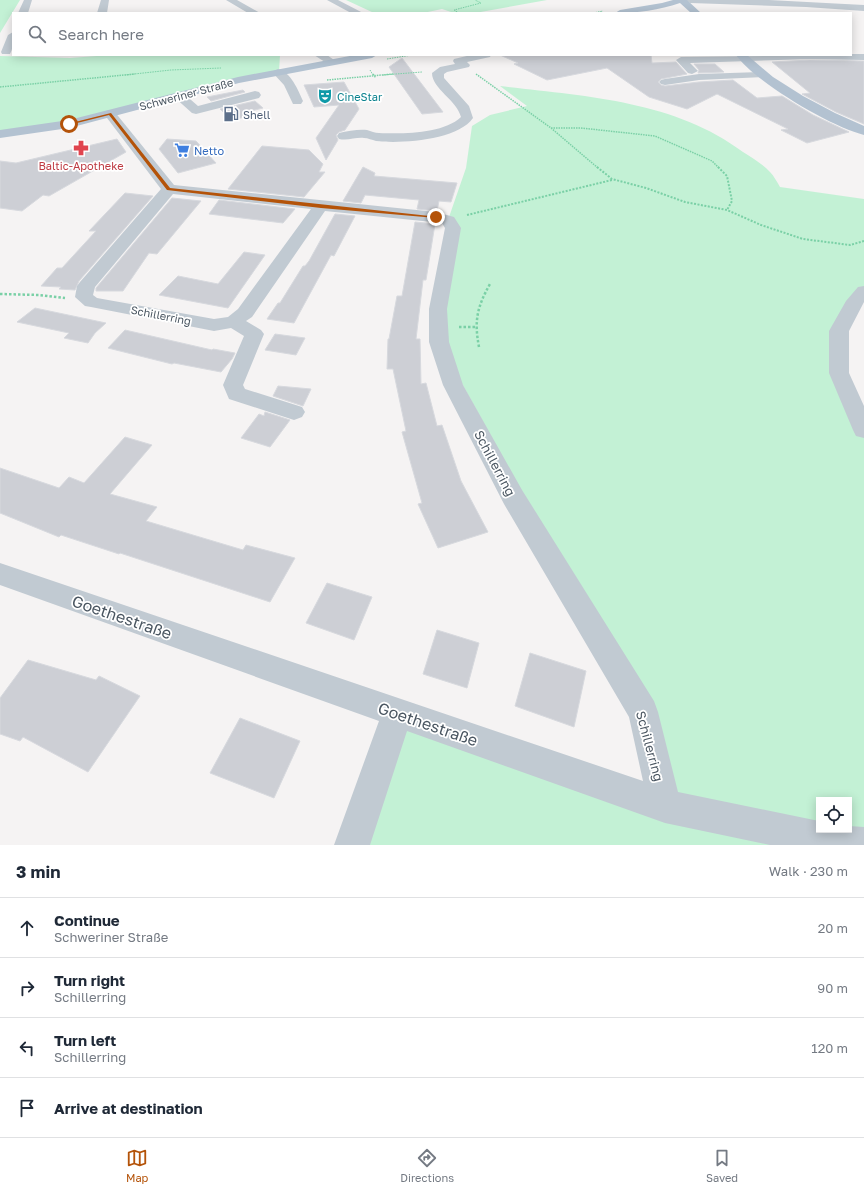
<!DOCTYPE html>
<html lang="en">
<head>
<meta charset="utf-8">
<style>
  :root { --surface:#fff; --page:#f6f6f7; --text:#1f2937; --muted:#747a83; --line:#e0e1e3; --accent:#b45309 }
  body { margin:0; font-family:"Golos Text",sans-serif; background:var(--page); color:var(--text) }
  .controls { position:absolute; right:12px; bottom:12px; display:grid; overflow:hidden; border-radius:0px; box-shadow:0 2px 10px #0003 }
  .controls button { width:36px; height:36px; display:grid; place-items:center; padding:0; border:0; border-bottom:1px solid var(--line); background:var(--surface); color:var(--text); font:20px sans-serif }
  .stop { position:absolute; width:12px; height:12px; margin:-9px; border:3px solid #b45309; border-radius:50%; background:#fff }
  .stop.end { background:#b45309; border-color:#fff; box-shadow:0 1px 4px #0008 }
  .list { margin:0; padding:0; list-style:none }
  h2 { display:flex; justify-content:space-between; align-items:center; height:52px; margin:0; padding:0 16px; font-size:17px }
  h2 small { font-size:13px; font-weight:400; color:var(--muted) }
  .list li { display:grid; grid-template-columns:26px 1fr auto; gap:12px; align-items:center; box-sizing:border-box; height:60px; padding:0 16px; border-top:1px solid var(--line) }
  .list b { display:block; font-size:15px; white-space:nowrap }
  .list p { margin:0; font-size:13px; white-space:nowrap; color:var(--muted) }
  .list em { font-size:13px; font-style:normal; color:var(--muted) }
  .icon { flex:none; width:22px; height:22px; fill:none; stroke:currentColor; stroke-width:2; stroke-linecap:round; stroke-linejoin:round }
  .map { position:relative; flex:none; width:864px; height:845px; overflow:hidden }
  .search { position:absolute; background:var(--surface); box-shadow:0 2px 10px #0003; left:12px; right:12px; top:12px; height:44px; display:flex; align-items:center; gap:10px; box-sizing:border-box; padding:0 14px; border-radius:0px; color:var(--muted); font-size:15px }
  .sheet { height:292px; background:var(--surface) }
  nav { display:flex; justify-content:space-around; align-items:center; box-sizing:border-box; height:56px; border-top:1px solid var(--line); background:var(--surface); font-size:11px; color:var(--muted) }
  nav a { display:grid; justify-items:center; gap:2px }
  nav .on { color:var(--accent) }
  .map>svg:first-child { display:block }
</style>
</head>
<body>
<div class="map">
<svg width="864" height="845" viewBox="0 0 864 845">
  <rect width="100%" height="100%" fill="#f5f3f3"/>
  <path fill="#c3f1d5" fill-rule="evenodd" d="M 0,0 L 20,0 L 0,33 Z
    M 346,0 L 547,0 L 475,13 L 454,13 L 442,9 L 423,13 L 374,13 Z
    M 110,55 L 280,55 L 279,71 L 110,114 L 0,134 L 0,56 L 70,58 Z
    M 500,86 C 583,96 674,100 743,152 C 752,158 763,164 770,172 C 774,176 777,182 780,187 L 864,199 L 864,291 L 852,305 L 839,373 L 864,430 L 864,845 L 352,845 L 397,713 L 665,806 L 643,712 L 439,342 L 448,220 L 466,168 L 472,126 L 490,115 L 527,106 ZM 819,800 L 849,800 L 849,830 L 819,830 Z"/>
  <path fill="#cdcfd5" stroke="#d7d9de" d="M 500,55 L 651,55 L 652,63 L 676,62 L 687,74 L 661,79 L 658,82 L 661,85 L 665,86 L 699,82 L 733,80 L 757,98 L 782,96 L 813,115 L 849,132 L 807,143 L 781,130 L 788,129 L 717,94 L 687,109 L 649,97 L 607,68 L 547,80 L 514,64 L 518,63 Z
    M 402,58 L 443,112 L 422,114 L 389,67 Z
    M 810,60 L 864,61 L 864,124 L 836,112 L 802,94 L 810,93 L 772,62 Z
    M 694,64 L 715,64 L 724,72 L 698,73 L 699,70 Z
    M 344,82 L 359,109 L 345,130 L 339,132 L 336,135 L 338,140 L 326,160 L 316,138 L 339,105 L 314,107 L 304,85 Z
    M 243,90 L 245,92 L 211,101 L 207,97 Z
    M 255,101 L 263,108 L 247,112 L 251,116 L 231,120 L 220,109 Z
    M 117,139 L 126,152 L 49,196 L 43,195 L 22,211 L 0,208 L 0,161 L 16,163 Z
    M 167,139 L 196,141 L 216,163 L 178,173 L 159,149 Z
    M 262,146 L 309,150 L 323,164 L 319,172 L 325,172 L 304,197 L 228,189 Z
    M 363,167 L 375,173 L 374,176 L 457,183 L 451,202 L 439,201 L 437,211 L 417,209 L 419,200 L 365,195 L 361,203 L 343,201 Z
    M 125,193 L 153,196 L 79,281 L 75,290 L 59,289 L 61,287 L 41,286 L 57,268 L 62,268 L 96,231 L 89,231 Z
    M 172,198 L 201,201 L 157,254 L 149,253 L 123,291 L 96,291 L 96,288 Z
    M 219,200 L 295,209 L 283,223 L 209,214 Z
    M 335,214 L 355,216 L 334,256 L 331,255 L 294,323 L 267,319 L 278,303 L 280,303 L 303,266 L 305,266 L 309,261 Z
    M 415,222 L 435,224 L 426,280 L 423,280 L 416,339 L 420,339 L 421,384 L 426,383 L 437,426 L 442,425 L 461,481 L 488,532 L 438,548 L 418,504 L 422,503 L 402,432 L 406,431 L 393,369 L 387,369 L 388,339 L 389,339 L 397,296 L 402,296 Z
    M 244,252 L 265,255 L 228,308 L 159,295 L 178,276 L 218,284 Z
    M 35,308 L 106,323 L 95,333 L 88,343 L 64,338 L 69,333 L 17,322 Z
    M 125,330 L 212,350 L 213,349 L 235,353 L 232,359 L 221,372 L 174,363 L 172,364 L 108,348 Z
    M 275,334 L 305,338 L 296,355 L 265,350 Z
    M 278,386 L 311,389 L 303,406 L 273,396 Z
    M 265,412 L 290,420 L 270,447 L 241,438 L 259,414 L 264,416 Z
    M 125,437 L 152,445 L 110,494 L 157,507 L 146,521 L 243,550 L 246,545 L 295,558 L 270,602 L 120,553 L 119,554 L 61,535 L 59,537 L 0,513 L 0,468 L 59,488 L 69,477 L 84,483 Z
    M 327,583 L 372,597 L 354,640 L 306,623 Z
    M 437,630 L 479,643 L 467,688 L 423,674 Z
    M 530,653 L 586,671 L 574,727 L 515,706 Z
    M 28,660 L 96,680 L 99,676 L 140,696 L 88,772 L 23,737 L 20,741 L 0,734 L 0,698 Z
    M 240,718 L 300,741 L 274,798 L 210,773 Z"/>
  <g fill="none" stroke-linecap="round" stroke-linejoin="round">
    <path stroke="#7ad0a6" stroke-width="1" stroke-dasharray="1.5 1" stroke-linecap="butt" d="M 459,13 L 454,10 L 481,3 L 475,0
      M 593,13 L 603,11
      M 387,59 L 412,55
      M 370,70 L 373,75
      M 125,75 L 171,70 L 221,68
      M 383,75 L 422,72"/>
    <path stroke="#7ad0a6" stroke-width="1.5" stroke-dasharray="1.5 1" stroke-linecap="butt" d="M 373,74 L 376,78
      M 476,74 L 551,128 L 598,168
      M 327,80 L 393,74
      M 0,87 L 135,74
      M 551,128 L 581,128 L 655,136 L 712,161 L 719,168"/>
    <path stroke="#7ad0a6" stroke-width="2" stroke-dasharray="2 1.5" stroke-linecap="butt" d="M 597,167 L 612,179 L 646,188 L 685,202 L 727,210 L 761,225 L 803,239 L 850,245 L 864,241
      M 718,167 L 727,176 L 732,201 L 727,210
      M 467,215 L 612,180"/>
    <path stroke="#7ad0a6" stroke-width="2.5" stroke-dasharray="2.5 2" stroke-linecap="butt" d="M 0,294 L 39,295 L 65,298
      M 459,327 L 475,327
      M 479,347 C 474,321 477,307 490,284"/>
    <path fill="#c1cad2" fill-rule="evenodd" d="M 24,0 L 32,0 L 28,13 L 18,13 Z
      M 101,0 L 109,0 L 107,13 L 97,13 Z
      M 226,0 L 237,0 L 260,13 L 248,13 Z
      M 327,0 L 338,0 L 363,13 L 351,13 Z
      M 686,0 L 769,0 L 864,5 L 864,11 L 806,7 L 690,3 Z
      M 13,32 C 13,40 14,47 10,54 L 2,54 L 1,52 L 8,35 Z
      M 851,54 L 864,54 L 864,60 L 810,59 L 690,63 L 698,71 L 692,74 L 688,73 L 676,60 L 681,57 L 851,55 Z
      M 314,55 L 327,55 L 337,62 L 336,64 L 328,64 Z
      M 471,55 L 491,55 L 490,57 L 467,62 L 470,65 L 469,67 L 447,72 L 444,74 L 444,78 L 469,106 L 473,118 C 458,140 401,144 376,141 C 372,140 368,138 364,138 C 356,137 348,141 339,139 L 337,136 L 339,133 C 348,131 359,129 367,130 C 371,131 375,133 379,133 C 403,134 443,134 461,117 C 457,100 432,89 432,73 L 440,67 L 455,64 L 453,61 L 454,59 Z
      M 278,69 C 291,72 298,90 303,101 L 301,104 L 293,104 L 284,85 L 272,72 Z
      M 761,72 L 765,73 L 767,75 L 765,77 L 699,80 L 665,85 L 661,84 L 659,82 L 661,80 L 665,79 L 699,74 Z
      M 255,91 L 259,92 L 261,95 L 259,98 L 196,114 L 192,113 L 173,96 L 175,93 L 183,93 L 198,106 Z
      M 110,110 L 114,111 L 174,185 L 436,212 L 454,217 L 461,228 L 447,309 L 449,342 L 463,385 L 522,490 L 654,701 L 658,712 L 678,792 L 819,821 L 819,830 L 849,830 L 849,826 L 864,827 L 864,845 L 770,845 L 665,823 L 407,731 L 370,845 L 334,845 L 379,721 L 0,585 L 0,563 L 643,781 L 629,717 L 504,504 L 443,385 L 429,342 L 429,309 L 445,228 L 442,223 L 325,211 L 252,317 L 246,321 L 261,330 L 264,334 L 243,385 L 245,389 L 302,407 L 305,412 L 302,417 L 294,420 L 229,399 L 223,385 L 244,336 L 231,328 L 214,331 L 91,307 L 85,306 L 75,297 L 77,286 L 80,282 L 161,189 L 104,114 L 106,111 ZM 173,194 L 311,209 L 238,309 L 228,317 L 214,319 L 97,298 L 93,295 L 95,287 Z
      M 864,286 L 864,302 L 849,331 L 849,373 L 864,406 L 864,438 L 856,436 L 853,430 L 829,373 L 829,331 L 846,301 L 858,287 Z"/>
    <path fill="#b3c2d1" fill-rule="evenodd" d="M 673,0 L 687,0 L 701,13 L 691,13 L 680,3 C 659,10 638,13 615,13 L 620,10 L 662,3 Z
      M 355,55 L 377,55 L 372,58 L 239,83 L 69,128 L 0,138 L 0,130 L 69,120 L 238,77 Z
      M 736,55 L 747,55 L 773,77 L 803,96 L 835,113 L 864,126 L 864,135 C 831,127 755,82 736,55 Z"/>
  </g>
  <path fill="#b45309" d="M 111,113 L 170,188 L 439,217 L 436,218 L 321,208 L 167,190 L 109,115 L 69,125 L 67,124 Z"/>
  <defs>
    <g id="theatre-bare" transform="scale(1.2)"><path d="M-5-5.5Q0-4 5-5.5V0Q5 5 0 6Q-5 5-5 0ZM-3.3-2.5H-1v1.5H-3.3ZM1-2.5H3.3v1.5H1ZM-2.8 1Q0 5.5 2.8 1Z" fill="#0f9aa8" stroke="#fff" stroke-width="2.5" paint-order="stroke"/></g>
    <g id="fuel-bare" transform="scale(1.2)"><path d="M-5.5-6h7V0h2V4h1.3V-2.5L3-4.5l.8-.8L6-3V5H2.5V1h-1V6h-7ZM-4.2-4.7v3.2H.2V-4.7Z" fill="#5c6f8a" stroke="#fff" stroke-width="2.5" paint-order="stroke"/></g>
    <g id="pharmacy-bare" transform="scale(1.2)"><path d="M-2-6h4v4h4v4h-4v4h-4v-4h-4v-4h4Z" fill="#e0444e" stroke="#fff" stroke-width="2.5" paint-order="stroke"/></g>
    <g id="supermarket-bare" transform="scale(1.2)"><path d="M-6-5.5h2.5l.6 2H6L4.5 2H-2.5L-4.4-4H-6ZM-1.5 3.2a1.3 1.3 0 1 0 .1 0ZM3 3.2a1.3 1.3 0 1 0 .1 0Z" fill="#3f7fe0" stroke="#fff" stroke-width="2.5" paint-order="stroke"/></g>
  </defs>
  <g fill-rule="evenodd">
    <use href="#theatre-bare" x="325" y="96"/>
    <use href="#fuel-bare" x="231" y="114"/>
    <use href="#pharmacy-bare" x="81" y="148"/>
    <use href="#supermarket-bare" x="182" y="150"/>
  </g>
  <g text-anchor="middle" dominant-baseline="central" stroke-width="3.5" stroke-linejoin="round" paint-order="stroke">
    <g font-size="11" fill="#4a5661" stroke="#fff">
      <text transform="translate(186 94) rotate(-15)">Schweriner Straße</text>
      <text transform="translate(161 315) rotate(11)">Schillerring</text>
    </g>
    <g font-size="11" fill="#0d838f" stroke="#fff" text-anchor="start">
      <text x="337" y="96">CineStar</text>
    </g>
    <g font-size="11" fill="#4e5e75" stroke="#fff" text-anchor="start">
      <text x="243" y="114">Shell</text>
    </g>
    <g font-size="11" fill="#366cbe" stroke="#fff" text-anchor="start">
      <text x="194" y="150">Netto</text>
    </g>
    <g font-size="11" fill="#be3a42" stroke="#fff">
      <text x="81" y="165">Baltic-Apotheke</text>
    </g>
    <g font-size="13" fill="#4a5661" stroke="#fff">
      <text transform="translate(495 463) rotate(62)">Schillerring</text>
      <text transform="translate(650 746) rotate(75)">Schillerring</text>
    </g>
    <g font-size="16" fill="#4a5661" stroke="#fff">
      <text transform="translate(122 617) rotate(19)">Goethestraße</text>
      <text transform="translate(428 724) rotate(19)">Goethestraße</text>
    </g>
  </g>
</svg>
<div class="controls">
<button><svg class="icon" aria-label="locate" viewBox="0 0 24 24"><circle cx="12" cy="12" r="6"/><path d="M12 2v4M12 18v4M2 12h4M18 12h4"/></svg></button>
</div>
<div class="stop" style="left:69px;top:124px"></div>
<div class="stop end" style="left:436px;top:217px"></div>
<div class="search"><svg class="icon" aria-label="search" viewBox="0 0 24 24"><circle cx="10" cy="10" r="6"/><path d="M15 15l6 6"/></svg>Search here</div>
</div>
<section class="sheet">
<h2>3 min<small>Walk · 230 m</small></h2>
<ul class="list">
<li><svg class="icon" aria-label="ahead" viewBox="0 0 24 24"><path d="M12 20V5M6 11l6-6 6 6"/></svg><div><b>Continue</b><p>Schweriner Straße</p></div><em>20 m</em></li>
<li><svg class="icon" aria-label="right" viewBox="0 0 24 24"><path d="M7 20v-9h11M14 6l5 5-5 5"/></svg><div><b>Turn right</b><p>Schillerring</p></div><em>90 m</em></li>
<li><svg class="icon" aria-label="left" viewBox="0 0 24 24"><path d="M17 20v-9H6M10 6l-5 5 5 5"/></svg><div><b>Turn left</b><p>Schillerring</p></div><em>120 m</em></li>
<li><svg class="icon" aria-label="arrive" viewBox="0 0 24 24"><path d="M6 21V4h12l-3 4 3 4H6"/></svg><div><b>Arrive at destination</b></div></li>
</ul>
</section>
<nav>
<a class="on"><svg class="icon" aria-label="map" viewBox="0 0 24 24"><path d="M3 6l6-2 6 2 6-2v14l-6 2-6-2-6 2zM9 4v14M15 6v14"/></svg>Map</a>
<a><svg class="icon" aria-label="directions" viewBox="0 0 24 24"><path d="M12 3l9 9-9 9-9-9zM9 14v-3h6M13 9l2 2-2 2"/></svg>Directions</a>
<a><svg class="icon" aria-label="saved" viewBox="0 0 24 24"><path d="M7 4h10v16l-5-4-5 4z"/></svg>Saved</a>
</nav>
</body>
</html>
